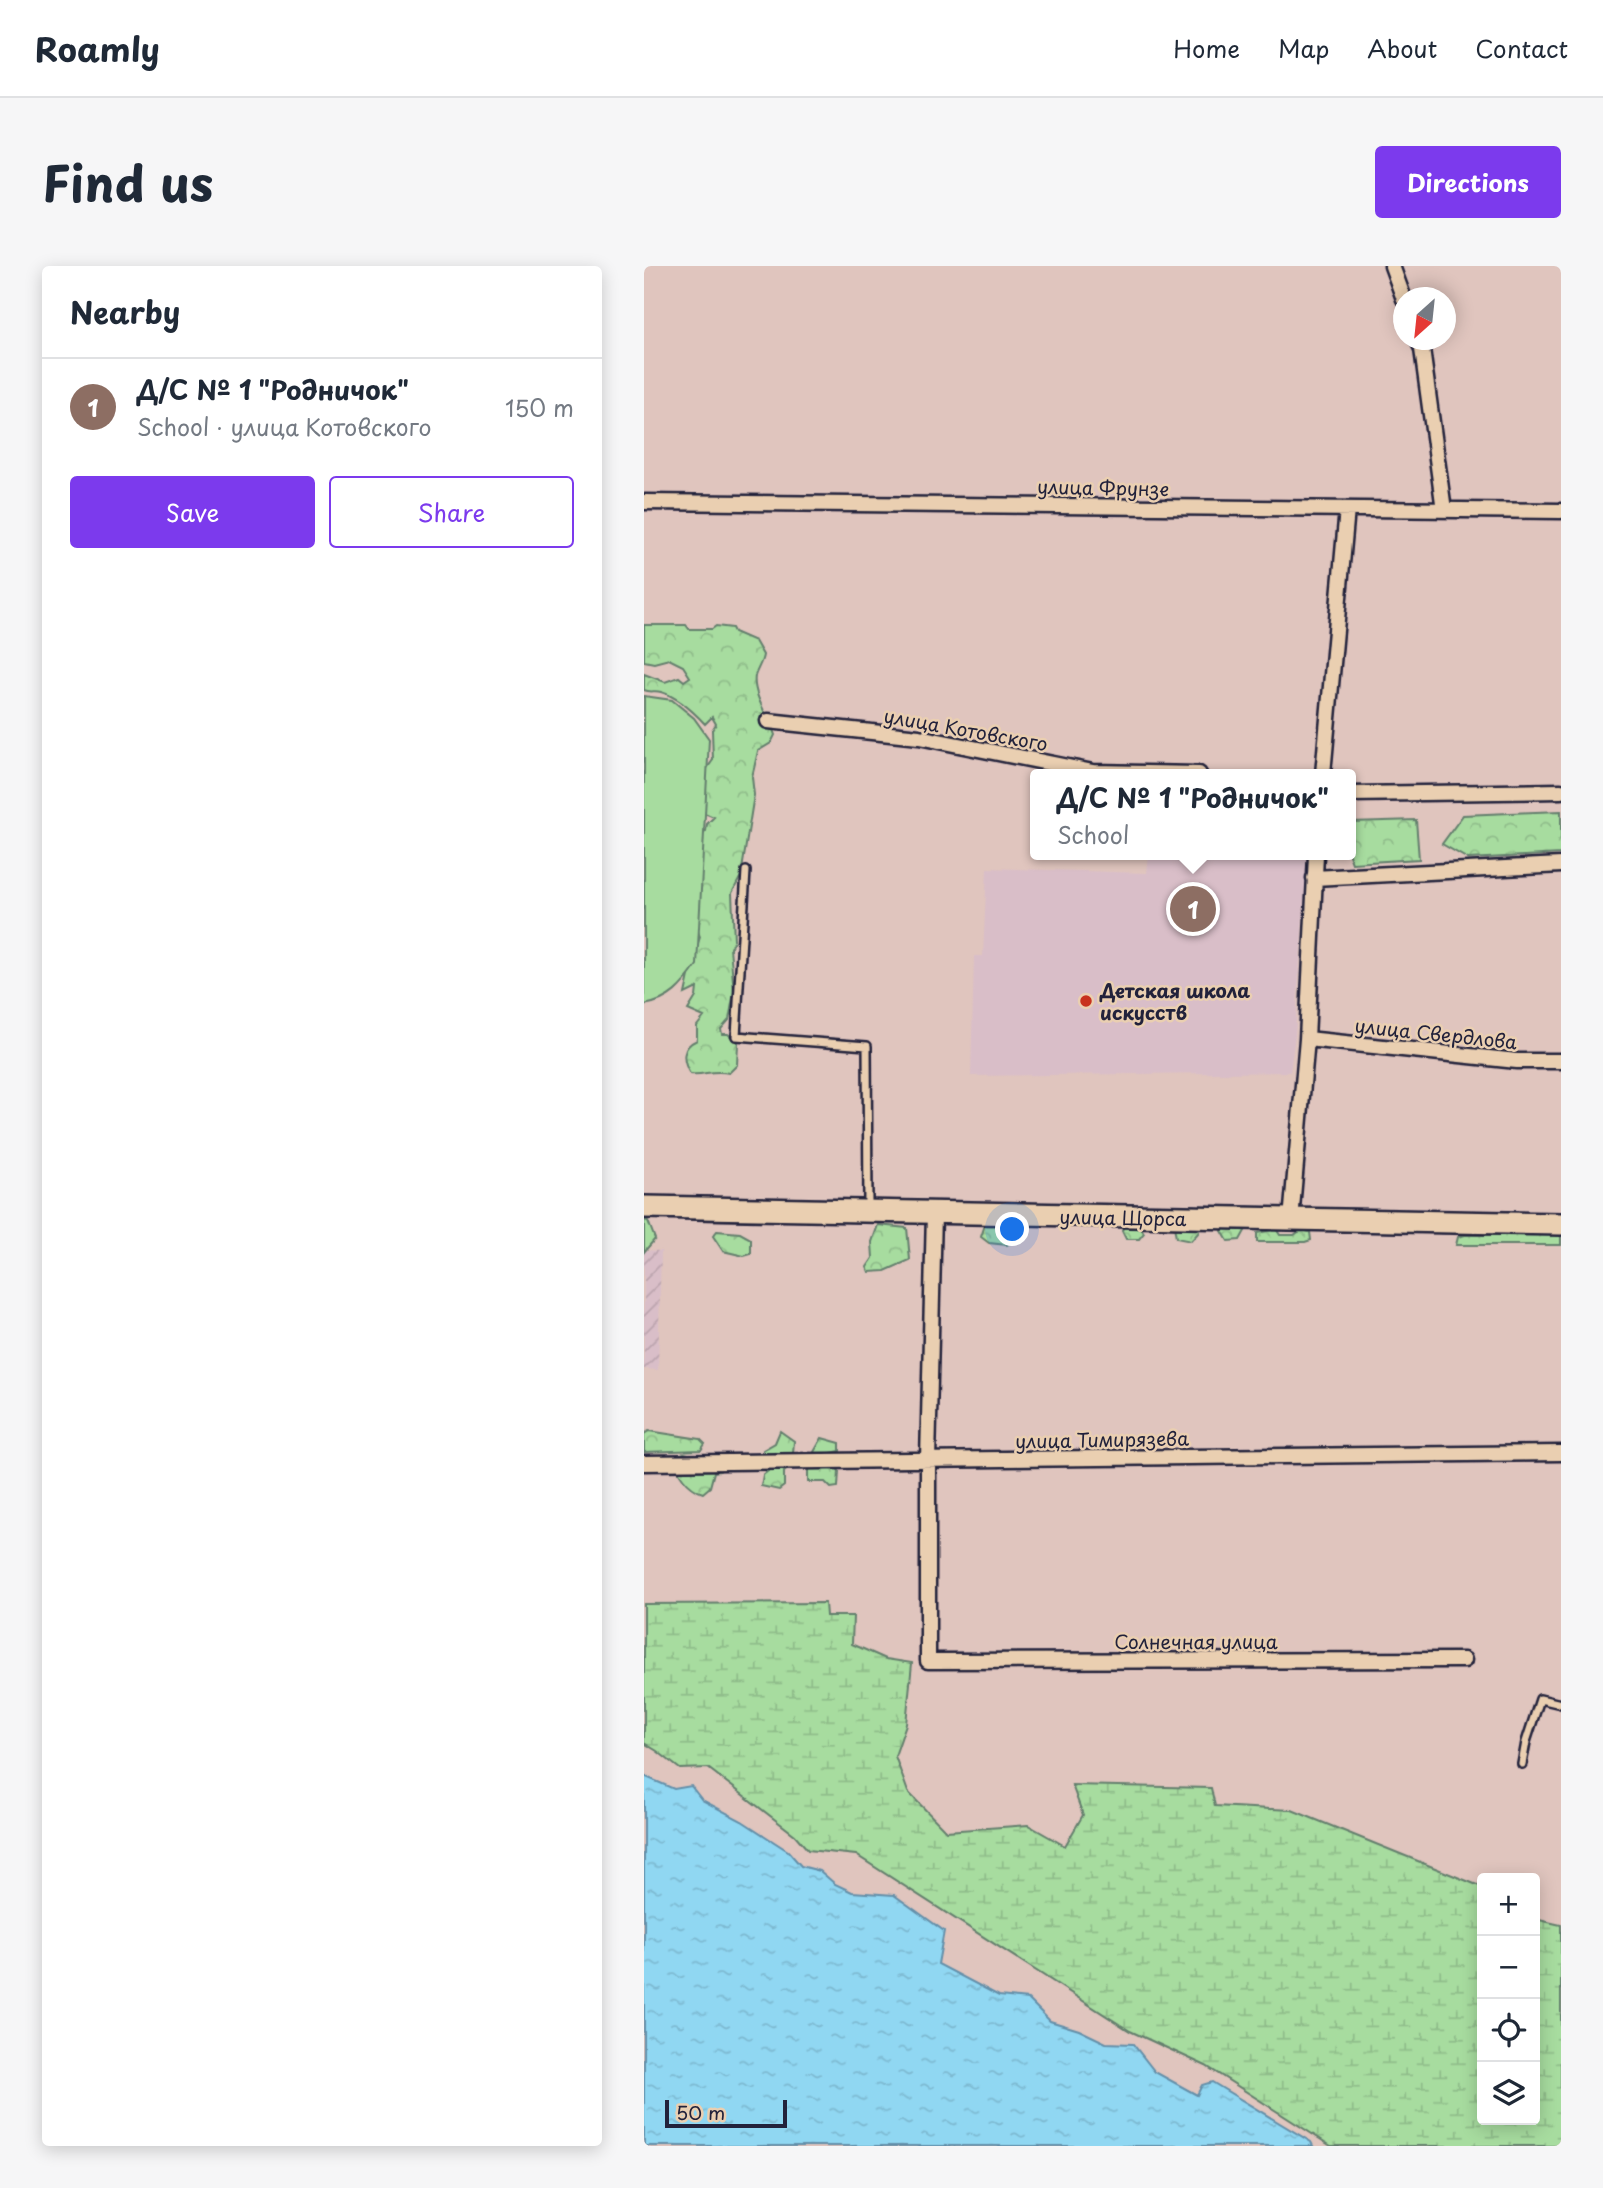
<!DOCTYPE html>
<html lang="en">
<head>
<meta charset="utf-8">
<style>
  :root { --surface:#fff; --page:#f6f6f7; --text:#1f2937; --muted:#747a83; --line:#e0e1e3; --accent:#7c3aed }
  body { margin:0; font-family:"Playpen Sans",sans-serif; background:var(--page); color:var(--text) }
  .controls { position:absolute; right:21px; bottom:21px; display:grid; overflow:hidden; border-radius:7px; box-shadow:0 4px 18px #0003 }
  .controls button { width:63px; height:63px; display:grid; place-items:center; padding:0; border:0; border-bottom:2px solid var(--line); background:var(--surface); color:var(--text); font:35px sans-serif }
  .compass { position:absolute; left:749px; top:21px; width:63px; height:63px; border-radius:50%; background:var(--surface); box-shadow:0 4px 18px #0003; rotate:207deg }
  .scale { position:absolute; left:21px; bottom:18px; width:122px; box-sizing:border-box; padding-left:7px; border:4px solid #22223b; border-top:0; font-size:19px; line-height:24px; white-space:nowrap; color:#22223b; -webkit-text-stroke:5px #eacfb1; paint-order:stroke }
  .you { position:absolute; left:369px; top:964px; width:24px; height:24px; margin:-18px; border:5px solid #fff; border-radius:50%; background:#1a73e8; box-shadow:0 0 0 10px #1a73e833 }
  .badge { display:grid; place-items:center; width:46px; height:46px; border-radius:50%; background:var(--accent); color:#fff; font-size:23px; font-weight:700 }
  .pin { position:absolute; translate:-50% -50%; border:4px solid #fff; box-shadow:0 2px 7px #0006 }
  .popup { position:absolute; left:386px; top:503px; width:326px; height:91px; box-sizing:border-box; display:grid; place-content:center; border-radius:7px; background:var(--surface); filter:drop-shadow(0 2px 5px #0005); font-size:23px; white-space:nowrap; color:var(--muted) }
  .popup b { font-size:26px; color:var(--text) }
  .popup::after { content:''; position:absolute; left:50%; top:100%; margin-left:-14px; border:14px solid transparent; border-top-color:var(--surface) }
  .list { margin:0; padding:0; list-style:none }
  h2 { display:flex; justify-content:space-between; align-items:center; height:91px; margin:0; padding:0 28px; font-size:30px }
  h2 small { font-size:23px; font-weight:400; color:var(--muted) }
  .list li { display:grid; grid-template-columns:46px 1fr auto; gap:21px; align-items:center; box-sizing:border-box; height:98px; padding:0 28px; border-top:2px solid var(--line) }
  .list b { display:block; font-size:26px; white-space:nowrap }
  .list p { margin:0; font-size:23px; white-space:nowrap; color:var(--muted) }
  .list em { font-size:23px; font-style:normal; color:var(--muted) }
  .actions { display:flex; gap:14px; padding:21px 28px }
  .actions a { flex:1; padding:16px 0; border:2px solid var(--accent); border-radius:7px; text-align:center; font-size:24px; color:var(--accent) }
  .actions .main { background:var(--accent); color:#fff }
  .icon { flex:none; width:38px; height:38px; fill:none; stroke:currentColor; stroke-width:2; stroke-linecap:round; stroke-linejoin:round }
  .map { position:relative; flex:none; width:917px; height:1880px; overflow:hidden; border-radius:7px }
  header { display:flex; align-items:center; gap:42px; box-sizing:border-box; height:98px; padding:0 35px; background:var(--surface); border-bottom:2px solid var(--line) }
  header strong { font-size:33px }
  nav { display:flex; gap:38px; margin-inline-start:auto; font-size:24px }
  .intro { display:flex; align-items:center; justify-content:space-between; box-sizing:border-box; height:168px; padding:0 42px }
  h1 { margin:0; font-size:49px }
  .button { padding:18px 32px; border-radius:7px; background:var(--accent); color:#fff; font-size:24px; font-weight:700 }
  main { display:flex; gap:42px; padding:0 42px }
  aside { flex:1; background:var(--surface); border-radius:7px; box-shadow:0 4px 18px #0003 }
  .map>svg:first-child { display:block }
</style>
</head>
<body>
<header>
<strong>Roamly</strong>
<nav><a>Home</a><a>Map</a><a>About</a><a>Contact</a></nav>
</header>
<div class="intro"><h1>Find us</h1><a class="button">Directions</a></div>
<main>
<aside>
<h2>Nearby<small></small></h2>
<ul class="list">
<li><span class="badge" style="background:#8d6e63">1</span><div><b>Д/С № 1 &quot;Родничок&quot;</b><p>School · улица Котовского</p></div><em>150 m</em></li>
</ul>
<div class="actions"><a class="main">Save</a><a>Share</a></div>
</aside>
<div class="map">
<svg width="917" height="1880" viewBox="0 0 917 1880">
  <defs>
    <pattern id="industrial-furrows" width="10" height="10" patternUnits="userSpaceOnUse" patternTransform="scale(1.75)"><rect width="10" height="10" fill="#d9bec8"/><path d="M-1 1l2-2M0 10L10 0M9 11l2-2" fill="none" stroke="#baa3ad"/></pattern>
    <pattern id="forest-crowns" width="20" height="18" patternUnits="userSpaceOnUse" patternTransform="scale(1.75)"><rect width="20" height="18" fill="#a7dc9f"/><path d="M2 6a3 3 0 1 1 6 0M12 15a3 3 0 1 1 6 0" fill="none" stroke="#8fbc8a"/></pattern>
    <pattern id="wetland-marsh" width="20" height="14" patternUnits="userSpaceOnUse" patternTransform="scale(1.75)"><rect width="20" height="14" fill="#a7dc9f"/><path d="M1 5h8M5 5V1M11 12h8M15 12V8" fill="none" stroke="#8fbc8a"/></pattern>
    <pattern id="water-ripples" width="26" height="14" patternUnits="userSpaceOnUse" patternTransform="scale(1.75)"><rect width="26" height="14" fill="#90d7f2"/><path d="M2 4q2-2 4 0t4 0M15 11q2-2 4 0t4 0" fill="none" stroke="#7cb8d0"/></pattern>
  </defs>
  <rect width="100%" height="100%" fill="#e0c5be"/>
  <filter id="ink" filterUnits="userSpaceOnUse"><feTurbulence type="fractalNoise" baseFrequency=".0143" numOctaves="2"/><feDisplacementMap in="SourceGraphic" scale="14" xChannelSelector="R" yChannelSelector="G"/><feConvolveMatrix kernelMatrix="1 2 1 2 8 2 1 2 1" color-interpolation-filters="sRGB"/></filter>
  <g filter="url(#ink)">
    <path fill="#d9bec8" d="M 505,589 L 663,589 L 651,769 L 646,806 L 327,810 L 330,690 L 339,690 L 343,602 L 503,607 Z"/>
    <path fill="url(#industrial-furrows)" d="M 0,984 L 17,985 L 14,1104 L 0,1103 Z"/>
    <path fill="url(#forest-crowns)" stroke="#647f6d" stroke-width="2" d="M 0,359 L 42,359 L 45,363 L 68,363 L 72,360 L 88,362 L 90,366 L 111,375 L 119,389 C 118,397 113,403 111,410 C 108,428 125,452 131,469 L 127,477 L 114,485 L 108,511 L 110,529 L 97,610 L 88,627 L 90,674 L 86,682 L 90,726 L 85,754 L 77,763 L 78,768 L 84,768 L 94,777 L 93,799 L 85,807 C 68,803 60,810 46,808 C 38,794 37,781 53,774 L 53,760 L 60,751 L 44,744 L 52,731 L 53,722 L 41,728 L 48,696 L 56,671 L 49,650 L 56,572 L 62,565 L 63,558 L 70,551 L 58,546 L 57,511 L 69,494 L 68,464 L 72,458 L 68,451 L 61,458 C 49,445 34,431 17,426 C 10,424 7,427 0,424 L 0,408 L 21,416 L 35,411 L 40,415 L 46,411 L 39,400 L 25,393 L 10,397 L 0,395 Z
      M 917,545 L 917,588 L 824,593 L 798,578 L 819,549 Z
      M 772,554 L 775,593 L 708,597 L 705,589 L 707,556 Z
      M 358,952 L 369,962 L 371,973 L 363,979 L 345,977 L 337,971 L 341,959 L 350,953 Z
      M 0,954 L 4,955 L 11,973 L 0,986 Z
      M 593,957 L 601,965 L 596,974 L 584,975 L 578,965 L 580,960 Z
      M 480,958 L 495,959 L 500,967 L 495,973 L 482,973 L 478,965 Z
      M 234,959 L 263,962 L 266,994 L 241,1005 L 225,1006 L 223,1001 L 229,992 L 228,976 Z
      M 553,959 L 555,966 L 547,975 L 532,972 L 530,960 Z
      M 632,963 L 636,969 L 650,969 L 657,964 L 666,966 L 667,974 L 661,976 L 613,976 L 613,967 Z
      M 917,963 L 917,979 L 812,979 L 814,971 L 821,969 L 873,969 L 877,964 Z
      M 73,965 L 96,967 L 107,973 L 107,988 L 100,990 L 79,985 L 69,970 Z
      M 5,1165 L 56,1173 L 61,1178 L 57,1184 L 0,1186 L 0,1168 Z
      M 136,1165 L 150,1175 L 148,1200 L 140,1206 L 140,1220 L 135,1224 L 117,1220 L 119,1209 L 124,1205 L 119,1184 L 131,1177 Z
      M 178,1172 L 196,1177 L 196,1185 L 173,1190 L 170,1186 Z
      M 40,1187 L 59,1191 L 78,1190 L 76,1205 L 70,1206 L 66,1221 L 59,1227 C 43,1222 33,1206 28,1191 Z
      M 171,1198 L 189,1198 L 195,1205 L 194,1221 L 187,1222 L 181,1216 L 164,1216 L 164,1205 Z"/>
    <path fill="url(#wetland-marsh)" stroke="#647f6d" stroke-width="2" d="M 181,1337 L 182,1350 L 209,1350 L 208,1378 L 242,1393 L 268,1397 L 262,1458 L 251,1490 L 264,1526 L 302,1565 L 384,1559 L 421,1580 L 439,1549 L 428,1519 L 567,1522 L 571,1540 L 648,1544 L 838,1621 L 838,1854 L 891,1854 L 891,1653 L 917,1659 L 917,1880 L 687,1880 L 562,1800 L 486,1765 L 212,1589 L 164,1584 L 151,1569 L 64,1502 L 36,1503 L 13,1485 L 0,1477 L 0,1338 Z"/>
    <path fill="#a7dc9f" stroke="#647f6d" stroke-width="2" d="M 0,430 L 28,434 L 50,452 L 65,473 L 53,699 C 38,720 26,735 0,739 Z"/>
    <path fill="url(#water-ripples)" stroke="#648fa9" stroke-width="2" d="M 0,1510 L 30,1523 L 47,1520 L 58,1534 L 98,1555 L 144,1585 L 157,1600 L 176,1605 L 191,1618 L 208,1626 L 250,1629 L 300,1665 L 294,1698 L 355,1730 L 384,1733 L 406,1755 L 435,1764 L 462,1777 L 489,1778 L 511,1806 L 553,1829 L 558,1819 L 568,1816 L 667,1876 L 669,1880 L 0,1880 Z"/>
    <g fill="none" stroke-linecap="round" stroke-linejoin="round">
      <g stroke="#22223b" stroke-width="12">
        <path id="lane" d="M 102,605 L 92,770 L 223,780 L 224,941
          M 878,1498 L 882,1476 L 896,1433 L 917,1438"/>
      </g>
      <g stroke="#22223b" stroke-width="19">
        <path id="street" d="M 748,0 L 760,33
          M 774,74 L 778,83 L 800,244
          M 0,236 L 917,245
          M 124,455 L 275,471 L 449,506 L 555,508
          M 679,508 L 703,243
          M 706,528 L 917,525
          M 670,612 L 917,599
          M 663,773 L 873,795 L 917,795
          M 290,947 L 284,1194 L 284,1395 L 820,1394
          M 647,954 L 663,773 L 672,589
          M 0,1197 L 917,1187"/>
      </g>
      <g stroke="#22223b" stroke-width="26">
        <path id="secondary" d="M 0,941 L 917,958"/>
      </g>
      <use href="#lane" stroke="#eacfb1" stroke-width="7"/>
      <use href="#street" stroke="#eacfb1" stroke-width="14"/>
      <use href="#secondary" stroke="#eacfb1" stroke-width="21"/>
    </g>
  </g>
  <circle fill="#c8321e" stroke="#eacfb1" stroke-width="2.5" cx="442" cy="735" r="7"/>
  <g text-anchor="middle" dominant-baseline="central" stroke-width="5" stroke-linejoin="round" paint-order="stroke">
    <g font-size="19" fill="#22223b" stroke="#eacfb1">
      <text transform="translate(459 221) rotate(1)">улица Фрунзе</text>
      <text transform="translate(322 463) rotate(10)">улица Котовского</text>
      <text transform="translate(792 767) rotate(6)">улица Свердлова</text>
      <text transform="translate(479 951) rotate(1)">улица Щорса</text>
      <text transform="translate(458 1173) rotate(-1)">улица Тимирязева</text>
      <text x="552" y="1375">Солнечная улица</text>
    </g>
    <g font-size="19" font-weight="bold" fill="#22223b" stroke="#eacfb1" text-anchor="start">
      <text x="456" y="724">Детская школа<tspan x="456" dy="22">искусств</tspan></text>
    </g>
  </g>
</svg>
<div class="controls">
<button>+</button>
<button>−</button>
<button><svg class="icon" aria-label="locate" viewBox="0 0 24 24"><circle cx="12" cy="12" r="6"/><path d="M12 2v4M12 18v4M2 12h4M18 12h4"/></svg></button>
<button><svg class="icon" aria-label="layers" viewBox="0 0 24 24"><path d="M12 4l9 5-9 5-9-5zM3 14l9 5 9-5"/></svg></button>
</div>
<svg class="compass" viewBox="-18 -18 36 36"><path d="M0-13l5 13h-10z" fill="#e53935"/><path d="M0 13l5-13h-10z" fill="#747a83"/></svg>
<div class="scale">50 m</div>
<div class="you"></div>
<div class="pin badge" style="left:549px;top:643px;background:#8d6e63">1</div>
<div class="popup"><b>Д/С № 1 &quot;Родничок&quot;</b>School</div>
</div>
</main>
</body>
</html>
